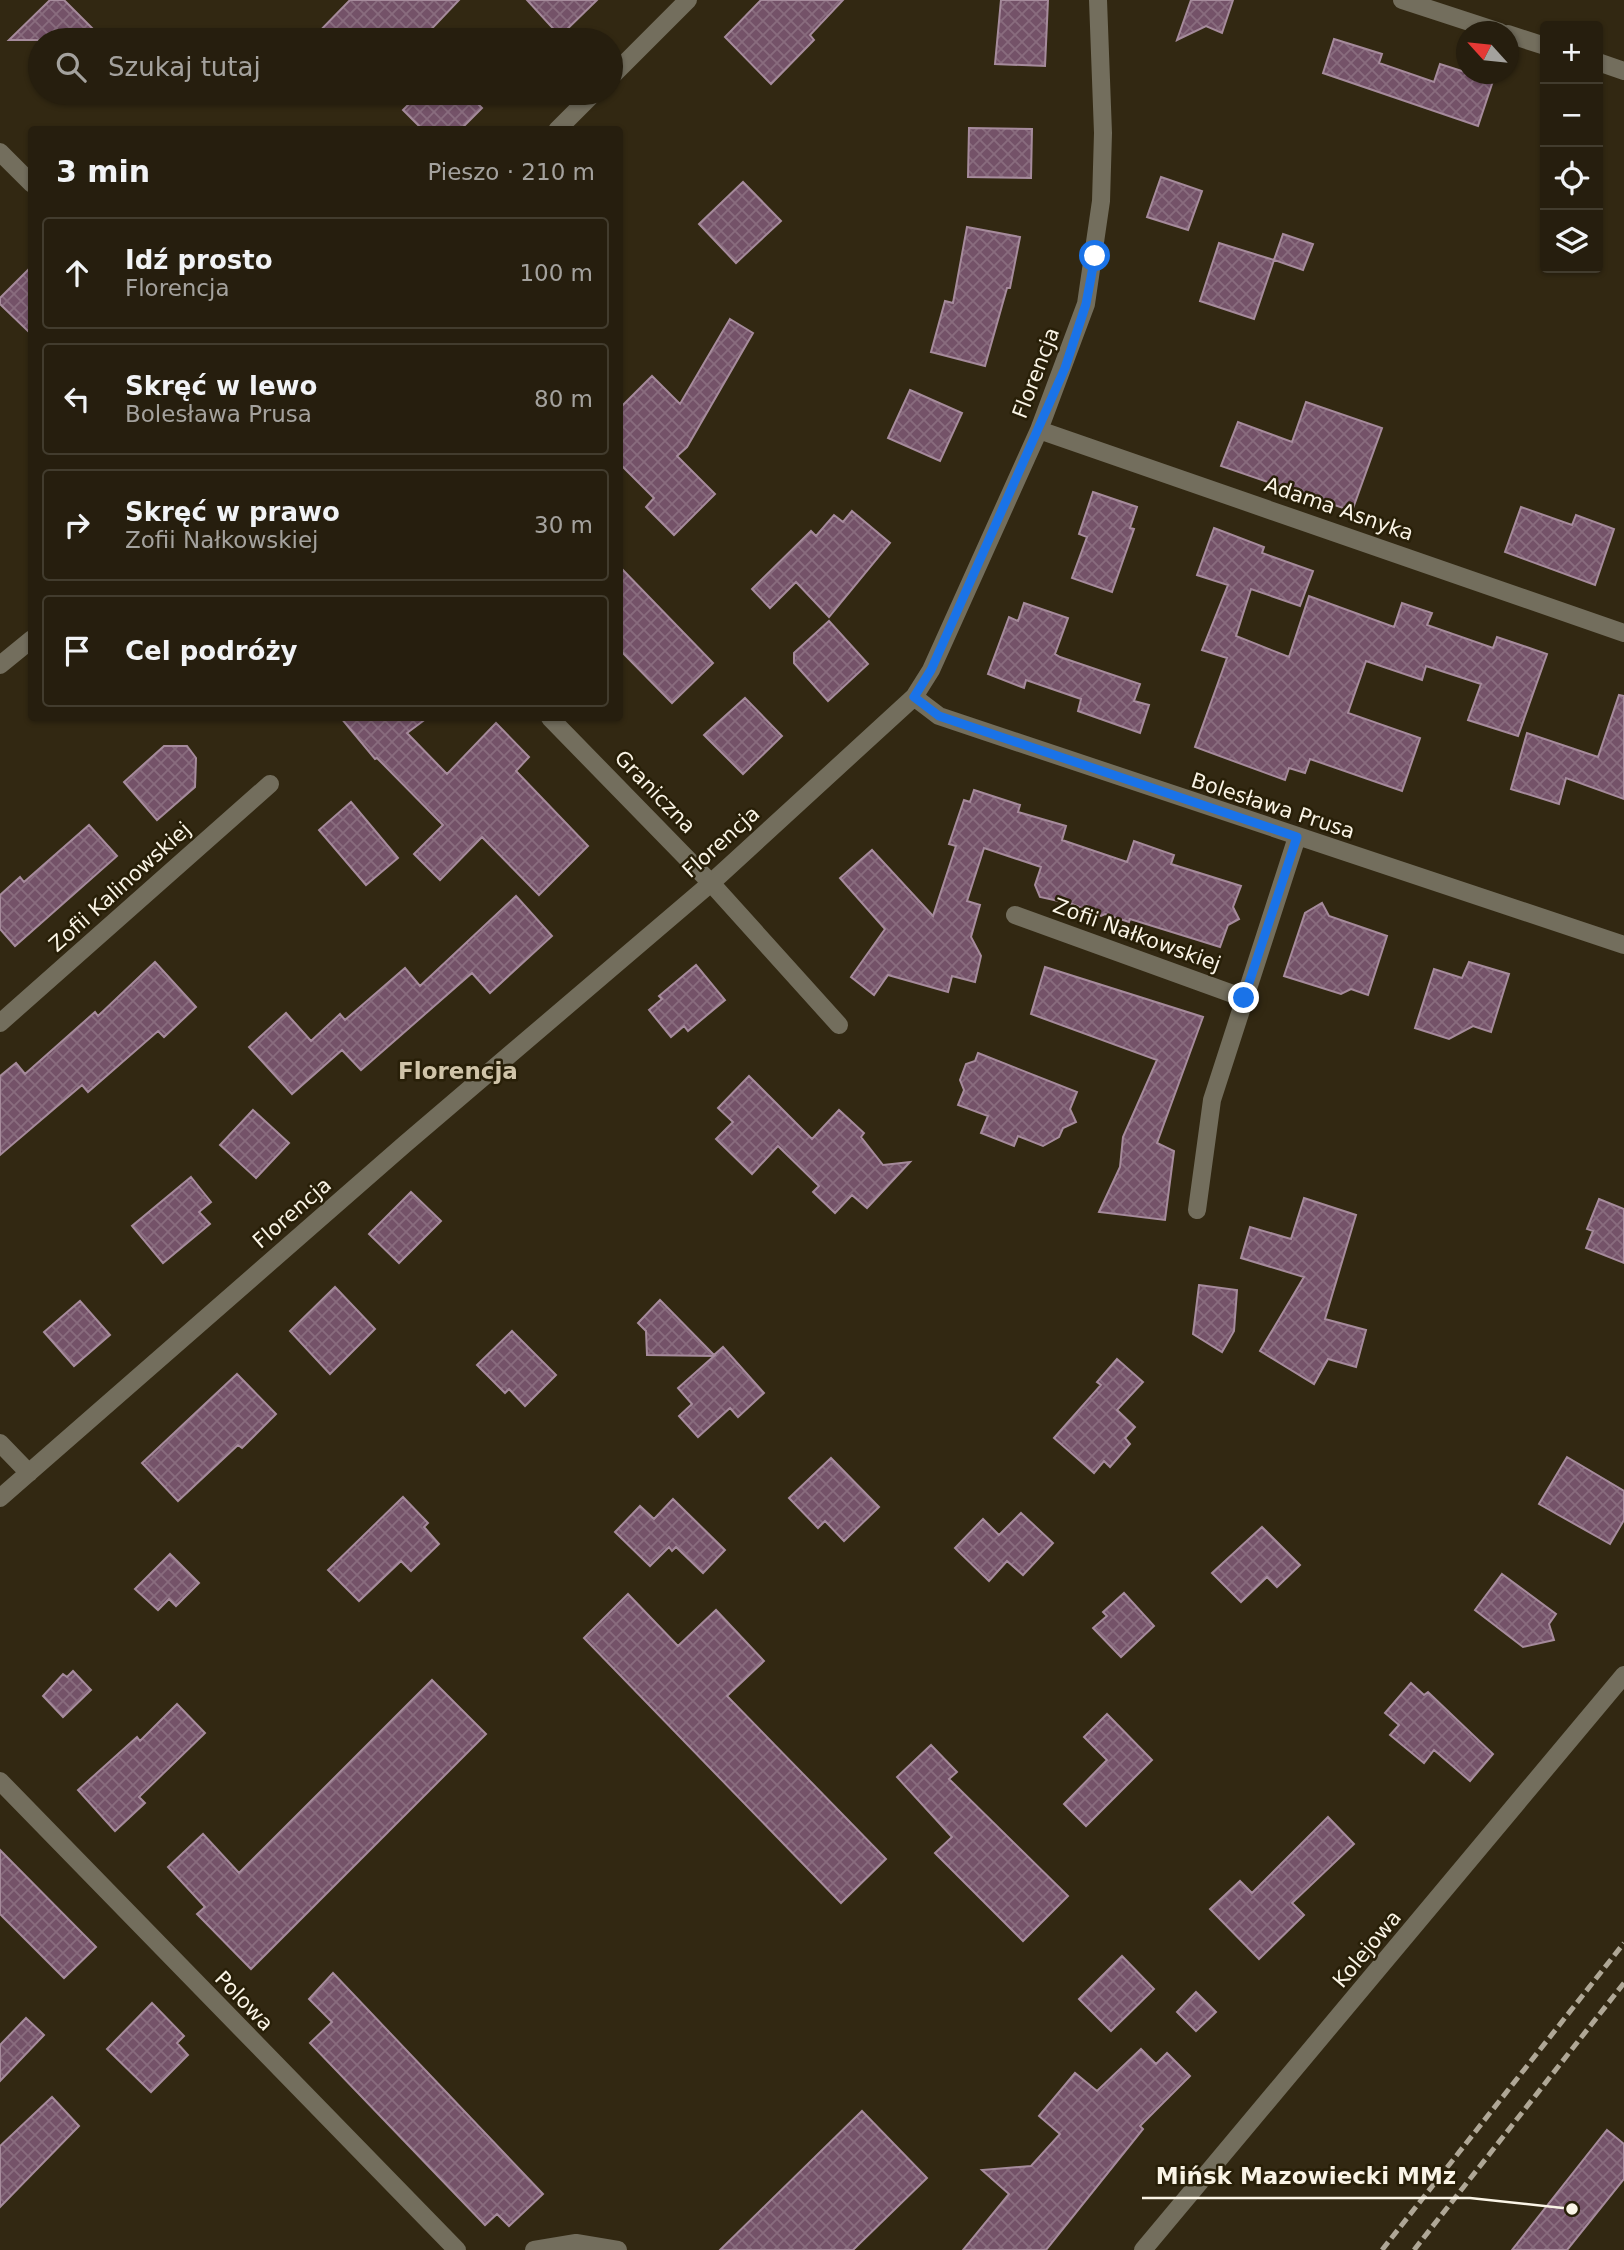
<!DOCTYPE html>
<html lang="pl">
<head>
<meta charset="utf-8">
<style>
  :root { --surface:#261e0e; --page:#322b1c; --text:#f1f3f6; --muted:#a4a29e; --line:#423c2e }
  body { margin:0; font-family:"DejaVu Sans",sans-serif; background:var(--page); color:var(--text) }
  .controls { position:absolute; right:21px; top:21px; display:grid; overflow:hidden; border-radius:7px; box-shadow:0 2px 5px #0004 }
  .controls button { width:63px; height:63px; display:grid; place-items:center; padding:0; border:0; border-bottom:2px solid var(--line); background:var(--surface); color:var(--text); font:35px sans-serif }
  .compass { position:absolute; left:1456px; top:21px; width:63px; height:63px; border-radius:50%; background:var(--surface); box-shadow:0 2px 5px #0004; rotate:297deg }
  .stop { position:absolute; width:21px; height:21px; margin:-16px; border:5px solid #1a73e8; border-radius:50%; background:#fff }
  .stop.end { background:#1a73e8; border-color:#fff; box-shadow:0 2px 7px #0008 }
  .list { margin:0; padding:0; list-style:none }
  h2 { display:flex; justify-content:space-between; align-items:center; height:91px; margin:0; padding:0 28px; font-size:30px }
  h2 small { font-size:23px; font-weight:400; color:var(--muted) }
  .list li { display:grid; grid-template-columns:46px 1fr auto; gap:21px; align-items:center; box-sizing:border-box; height:112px; margin:0 14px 14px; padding:0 14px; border:2px solid var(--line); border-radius:7px }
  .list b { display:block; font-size:26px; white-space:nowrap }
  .list p { margin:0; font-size:23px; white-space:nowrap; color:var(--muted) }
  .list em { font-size:23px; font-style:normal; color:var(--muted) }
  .icon { flex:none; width:38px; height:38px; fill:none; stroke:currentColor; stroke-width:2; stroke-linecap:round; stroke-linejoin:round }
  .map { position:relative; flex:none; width:1624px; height:2250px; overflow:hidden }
  .search { position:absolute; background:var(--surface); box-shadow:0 2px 5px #0004; left:28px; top:28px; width:595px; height:77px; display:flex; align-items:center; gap:18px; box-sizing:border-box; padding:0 24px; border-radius:38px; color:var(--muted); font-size:26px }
  .panel { position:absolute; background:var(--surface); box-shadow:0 2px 5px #0004; left:28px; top:126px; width:595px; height:595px; border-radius:7px }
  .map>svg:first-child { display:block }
</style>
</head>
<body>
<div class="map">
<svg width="1624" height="2250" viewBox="0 0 1624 2250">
  <defs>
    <pattern id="building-cross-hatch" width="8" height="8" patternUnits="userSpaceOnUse" patternTransform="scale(1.75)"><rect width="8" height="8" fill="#745268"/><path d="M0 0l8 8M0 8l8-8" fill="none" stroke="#896c7e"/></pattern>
  </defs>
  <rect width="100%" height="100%" fill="#322812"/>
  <path fill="url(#building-cross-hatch)" stroke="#a68b9c" stroke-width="2" d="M 50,0 L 64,0 L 104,40 L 9,40 Z
    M 350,0 L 459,0 L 421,40 L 311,40 Z
    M 527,0 L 597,0 L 560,36 Z
    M 761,0 L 843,0 L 810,35 L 814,40 L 771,84 L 725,37 Z
    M 1001,0 L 1048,0 L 1045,66 L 995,64 Z
    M 1191,0 L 1233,0 L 1222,33 L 1206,26 L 1177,40 Z
    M 1334,39 L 1382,54 L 1379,63 L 1434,82 L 1440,64 L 1493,81 L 1478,126 L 1323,73 Z
    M 420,93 L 467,93 L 482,108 L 460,130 L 423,130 L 403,110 Z
    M 969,128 L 1032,129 L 1031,178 L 968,177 Z
    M 1161,177 L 1202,191 L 1188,230 L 1147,217 Z
    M 743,182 L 781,221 L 736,263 L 699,224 Z
    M 967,227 L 1020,237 L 1010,288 L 1007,288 L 985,366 L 931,352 L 945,301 L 953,303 Z
    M 1283,234 L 1313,244 L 1303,270 L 1274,260 Z
    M 1219,243 L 1274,260 L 1254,319 L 1200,301 Z
    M 32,266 L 32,335 L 0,304 L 0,298 Z
    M 730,319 L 753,333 L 687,447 L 677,456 L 715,494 L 674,535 L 646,507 L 654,498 L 620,464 L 620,408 L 652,376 L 680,404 Z
    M 910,390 L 962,413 L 940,461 L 888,438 Z
    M 1306,402 L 1382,428 L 1352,511 L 1221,466 L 1238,422 L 1292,442 Z
    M 1093,492 L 1137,507 L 1130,528 L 1134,529 L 1112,592 L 1072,578 L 1087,537 L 1079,534 Z
    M 1521,507 L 1572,525 L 1576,515 L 1614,529 L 1595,585 L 1505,552 Z
    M 852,511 L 890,543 L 829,617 L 796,582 L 770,608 L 752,589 L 811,531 L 816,536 L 834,515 L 843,522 Z
    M 1214,528 L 1264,547 L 1262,553 L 1313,571 L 1300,606 L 1251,589 L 1236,636 L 1289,657 L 1309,596 L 1394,627 L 1402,603 L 1432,613 L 1427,625 L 1493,648 L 1497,637 L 1547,654 L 1518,736 L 1468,720 L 1481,684 L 1426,666 L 1422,680 L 1366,661 L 1348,713 L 1420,738 L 1402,791 L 1310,759 L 1305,773 L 1289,768 L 1285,780 L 1195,747 L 1227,658 L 1202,650 L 1228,585 L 1197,575 Z
    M 620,567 L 713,663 L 672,703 L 620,650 Z
    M 1024,603 L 1068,618 L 1055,654 L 1060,657 L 1140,684 L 1134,701 L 1149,705 L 1140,733 L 1078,711 L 1081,699 L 1026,680 L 1024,688 L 988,674 L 1009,617 L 1018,621 Z
    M 829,621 L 868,664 L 828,701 L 794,663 L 794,653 Z
    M 1619,695 L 1624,696 L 1624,799 L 1566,778 L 1559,804 L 1511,789 L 1527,733 L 1598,757 Z
    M 745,698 L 782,736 L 743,774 L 704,735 Z
    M 341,718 L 427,718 L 407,733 L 447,774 L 496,723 L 529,757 L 516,771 L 588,846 L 539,895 L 482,837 L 440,880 L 414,854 L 443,825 L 377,758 L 375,759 Z
    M 164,746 L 187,746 L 196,758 L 195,787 L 157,820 L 124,782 Z
    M 974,790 L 1020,805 L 1018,812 L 1066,826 L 1062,840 L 1127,862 L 1134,841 L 1174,855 L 1171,864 L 1241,886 L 1233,907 L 1239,919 L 1228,925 L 1220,947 L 1130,919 L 1129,922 L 1105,914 L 1101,916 L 1072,904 L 1040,897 L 1035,885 L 1041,867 L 984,848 L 967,901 L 980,905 L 971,937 L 981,956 L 975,982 L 952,976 L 948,992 L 888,975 L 874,995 L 851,977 L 885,929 L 840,878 L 872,850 L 933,916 L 956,846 L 949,844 L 964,800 L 970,802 Z
    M 351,802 L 398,858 L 366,885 L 319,830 Z
    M 89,825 L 117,856 L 15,946 L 0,929 L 0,895 L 20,877 L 24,882 Z
    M 516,896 L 552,936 L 490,993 L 472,973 L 361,1070 L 342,1050 L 292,1094 L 249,1047 L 286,1013 L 311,1041 L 340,1014 L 345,1020 L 405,968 L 420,986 Z
    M 1322,903 L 1329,916 L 1387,936 L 1368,995 L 1351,989 L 1341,994 L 1284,976 L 1305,913 Z
    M 155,962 L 196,1007 L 164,1037 L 158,1031 L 88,1092 L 82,1085 L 0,1155 L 0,1076 L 16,1063 L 25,1074 L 95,1012 L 98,1016 Z
    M 1469,962 L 1509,974 L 1491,1032 L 1473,1026 L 1449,1039 L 1415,1028 L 1434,969 L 1462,978 Z
    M 696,965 L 725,1000 L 688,1031 L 684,1026 L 671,1037 L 649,1010 L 662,999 L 659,996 Z
    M 1045,967 L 1203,1017 L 1157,1143 L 1174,1151 L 1165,1220 L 1099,1212 L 1120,1167 L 1123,1137 L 1157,1060 L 1031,1014 Z
    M 978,1053 L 1077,1092 L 1070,1109 L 1076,1122 L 1063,1128 L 1059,1137 L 1043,1146 L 1018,1136 L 1014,1146 L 981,1133 L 988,1116 L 958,1105 L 964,1090 L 960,1080 L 966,1064 L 975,1061 Z
    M 749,1076 L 812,1139 L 839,1110 L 864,1133 L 861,1137 L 883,1165 L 910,1162 L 867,1208 L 852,1195 L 835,1213 L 813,1192 L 819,1186 L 778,1146 L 752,1174 L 716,1139 L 733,1122 L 718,1108 Z
    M 253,1110 L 289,1143 L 256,1178 L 220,1145 Z
    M 191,1177 L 211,1202 L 199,1212 L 210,1224 L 163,1263 L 132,1226 Z
    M 411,1192 L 441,1221 L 399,1263 L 369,1234 Z
    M 1304,1198 L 1356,1215 L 1325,1319 L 1366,1330 L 1356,1367 L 1328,1359 L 1314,1384 L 1260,1351 L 1304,1277 L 1241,1258 L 1250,1227 L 1291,1239 Z
    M 1599,1199 L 1624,1209 L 1624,1263 L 1586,1248 L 1593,1231 L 1587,1229 Z
    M 1199,1285 L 1237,1290 L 1234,1331 L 1222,1352 L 1193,1334 Z
    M 335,1287 L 375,1329 L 330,1374 L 290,1331 Z
    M 660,1300 L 714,1355 L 723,1347 L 764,1393 L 738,1417 L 730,1408 L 698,1437 L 679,1416 L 692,1404 L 678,1388 L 714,1356 L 647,1355 L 646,1331 L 638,1323 Z
    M 80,1301 L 110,1335 L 74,1366 L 44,1332 Z
    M 512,1331 L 556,1375 L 525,1406 L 509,1389 L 505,1393 L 477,1365 Z
    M 1117,1359 L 1143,1382 L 1117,1410 L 1135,1427 L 1125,1438 L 1130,1444 L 1110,1467 L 1104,1461 L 1094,1473 L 1054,1438 L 1101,1385 L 1097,1382 Z
    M 237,1374 L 276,1414 L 242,1448 L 238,1445 L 178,1501 L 142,1463 Z
    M 1567,1457 L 1624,1491 L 1624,1520 L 1610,1544 L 1539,1504 Z
    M 831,1458 L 879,1507 L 844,1541 L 825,1521 L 818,1528 L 789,1498 Z
    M 403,1497 L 428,1523 L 424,1527 L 439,1544 L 411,1571 L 401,1561 L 359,1601 L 328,1570 Z
    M 673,1499 L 725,1550 L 703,1573 L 676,1547 L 672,1551 L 669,1547 L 650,1566 L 615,1532 L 640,1506 L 654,1519 Z
    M 1021,1513 L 1053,1543 L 1023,1575 L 1007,1561 L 989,1581 L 955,1548 L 983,1519 L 999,1535 Z
    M 1262,1527 L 1300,1565 L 1277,1587 L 1267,1577 L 1241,1602 L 1212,1573 Z
    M 170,1554 L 199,1583 L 176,1606 L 169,1599 L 158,1610 L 135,1589 Z
    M 1502,1574 L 1556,1614 L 1549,1624 L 1554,1640 L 1523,1647 L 1475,1610 Z
    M 1124,1593 L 1154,1626 L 1121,1657 L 1093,1628 L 1107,1616 L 1103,1612 Z
    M 628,1594 L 678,1646 L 716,1610 L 764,1661 L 727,1696 L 886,1859 L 841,1903 L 584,1638 Z
    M 73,1671 L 91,1690 L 63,1717 L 43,1696 L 63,1674 L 67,1677 Z
    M 432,1680 L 486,1734 L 251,1969 L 197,1914 L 205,1907 L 168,1867 L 203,1834 L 239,1873 Z
    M 1411,1683 L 1424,1695 L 1428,1692 L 1493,1754 L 1470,1781 L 1434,1750 L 1424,1763 L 1390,1735 L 1399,1725 L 1385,1713 Z
    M 177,1704 L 205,1733 L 139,1797 L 145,1803 L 115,1831 L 78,1790 L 137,1737 L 140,1741 Z
    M 1107,1714 L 1152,1760 L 1086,1826 L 1064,1804 L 1107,1760 L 1084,1737 Z
    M 931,1745 L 957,1772 L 949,1779 L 1068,1896 L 1023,1941 L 935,1853 L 952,1837 L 897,1777 Z
    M 1328,1817 L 1354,1844 L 1292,1903 L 1304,1915 L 1259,1959 L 1210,1909 L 1240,1881 L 1252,1893 Z
    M 0,1850 L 96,1947 L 64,1978 L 0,1914 Z
    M 1122,1956 L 1154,1989 L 1111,2031 L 1079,1999 Z
    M 333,1973 L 543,2194 L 509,2226 L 497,2214 L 485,2225 L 310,2043 L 332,2022 L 309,1999 Z
    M 1196,1992 L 1216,2012 L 1196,2031 L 1177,2012 Z
    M 152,2003 L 184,2036 L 177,2043 L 188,2055 L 151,2092 L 107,2049 Z
    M 26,2018 L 44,2035 L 0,2081 L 0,2045 Z
    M 1141,2049 L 1156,2064 L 1167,2053 L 1190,2076 L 1140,2126 L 1143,2129 L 1046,2250 L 963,2250 L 1009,2194 L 982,2170 L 1031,2166 L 1060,2134 L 1039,2116 L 1075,2073 L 1097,2091 Z
    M 52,2097 L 79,2126 L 0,2207 L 0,2146 Z
    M 862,2111 L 927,2178 L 853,2250 L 720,2250 Z
    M 1607,2130 L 1624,2144 L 1624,2179 L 1567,2250 L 1512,2250 Z"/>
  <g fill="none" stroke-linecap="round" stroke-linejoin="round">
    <path stroke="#736e5d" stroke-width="18" d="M 1402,0 L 1500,32
      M 1508,34 L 1545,46
      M 1598,62 L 1624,71
      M 611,77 L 688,0
      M 557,130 L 594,93
      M 0,152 L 32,184
      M 1039,430 L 1624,633
      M 0,665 L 32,639
      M 914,697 L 939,716 L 1624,945
      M 550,718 L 711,883 L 839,1025
      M 1015,915 L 1244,998
      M 0,1023 L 270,784
      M 1197,1210 L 1212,1100 L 1297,837
      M 0,1443 L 29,1473
      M 0,1498 L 405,1144 L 711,883 L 914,697 L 931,670 L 1039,430 L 1086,304 L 1101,201 L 1103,133 L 1098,0
      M 0,1781 L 457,2250
      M 534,2250 L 576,2243 L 618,2250
      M 1143,2250 L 1624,1675"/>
    <path stroke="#afa796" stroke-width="5" stroke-dasharray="10 5" stroke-linecap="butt" d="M 1382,2250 L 1624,1943
      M 1414,2250 L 1624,1983"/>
  </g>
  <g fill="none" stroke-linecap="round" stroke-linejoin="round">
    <path stroke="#1a73e8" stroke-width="9" d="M 1095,256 L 1086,304 L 1065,368 L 931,670 L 914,697 L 939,716 L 1297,837 L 1244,998"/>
  </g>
  <g text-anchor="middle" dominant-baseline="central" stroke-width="5" stroke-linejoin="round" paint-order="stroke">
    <g font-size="21" fill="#faf4e6" stroke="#281f08">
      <text transform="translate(1036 373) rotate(-69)">Florencja</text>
      <text transform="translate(1339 509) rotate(19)">Adama Asnyka</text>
      <text transform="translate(655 792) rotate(46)">Graniczna</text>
      <text transform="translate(1273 806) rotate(18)">Bolesława Prusa</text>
      <text transform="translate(721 842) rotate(-42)">Florencja</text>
      <text transform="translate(120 887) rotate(-42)">Zofii Kalinowskiej</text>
      <text transform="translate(1137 935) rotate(20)">Zofii Nałkowskiej</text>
      <text transform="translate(292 1213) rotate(-41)">Florencja</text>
      <text transform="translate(1367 1949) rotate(-50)">Kolejowa</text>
      <text transform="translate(244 2001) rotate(46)">Polowa</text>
    </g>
    <g font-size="23" font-weight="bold" fill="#d0c4a9" stroke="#281f08">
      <text x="458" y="1071">Florencja</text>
    </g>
  </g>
  <path fill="none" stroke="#faf4e6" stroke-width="2.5" d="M1572 2209L1470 2198H1142"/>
  <circle fill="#faf4e6" stroke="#281f08" stroke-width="2.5" cx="1572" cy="2209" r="7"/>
  <g font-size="23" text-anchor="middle" font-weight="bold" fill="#faf4e6" stroke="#281f08" stroke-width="5" stroke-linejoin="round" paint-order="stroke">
    <text x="1306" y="2184">Mińsk Mazowiecki MMz</text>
  </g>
</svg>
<div class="controls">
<button>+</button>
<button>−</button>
<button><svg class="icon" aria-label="locate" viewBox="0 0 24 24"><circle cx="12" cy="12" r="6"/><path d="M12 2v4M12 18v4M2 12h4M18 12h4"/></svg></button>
<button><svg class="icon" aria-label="layers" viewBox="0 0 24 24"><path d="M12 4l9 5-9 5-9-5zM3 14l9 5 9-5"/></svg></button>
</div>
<svg class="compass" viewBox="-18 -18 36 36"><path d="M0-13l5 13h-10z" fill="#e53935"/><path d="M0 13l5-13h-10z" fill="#a4a29e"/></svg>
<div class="stop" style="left:1095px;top:256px"></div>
<div class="stop end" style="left:1244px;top:998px"></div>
<div class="search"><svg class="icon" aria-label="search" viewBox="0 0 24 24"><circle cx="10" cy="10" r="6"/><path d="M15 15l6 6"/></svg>Szukaj tutaj</div>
<section class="panel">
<h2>3 min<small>Pieszo · 210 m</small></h2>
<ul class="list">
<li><svg class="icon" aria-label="ahead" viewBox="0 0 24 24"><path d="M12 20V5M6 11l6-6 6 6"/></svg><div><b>Idź prosto</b><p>Florencja</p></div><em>100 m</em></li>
<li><svg class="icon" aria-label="left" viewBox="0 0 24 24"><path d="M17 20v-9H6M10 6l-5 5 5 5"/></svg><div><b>Skręć w lewo</b><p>Bolesława Prusa</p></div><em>80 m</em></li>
<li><svg class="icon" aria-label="right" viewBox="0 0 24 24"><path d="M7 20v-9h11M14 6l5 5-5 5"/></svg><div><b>Skręć w prawo</b><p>Zofii Nałkowskiej</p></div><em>30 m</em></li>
<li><svg class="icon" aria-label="arrive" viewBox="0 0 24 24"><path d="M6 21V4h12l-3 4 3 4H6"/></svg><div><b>Cel podróży</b></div></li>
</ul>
</section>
</div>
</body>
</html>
